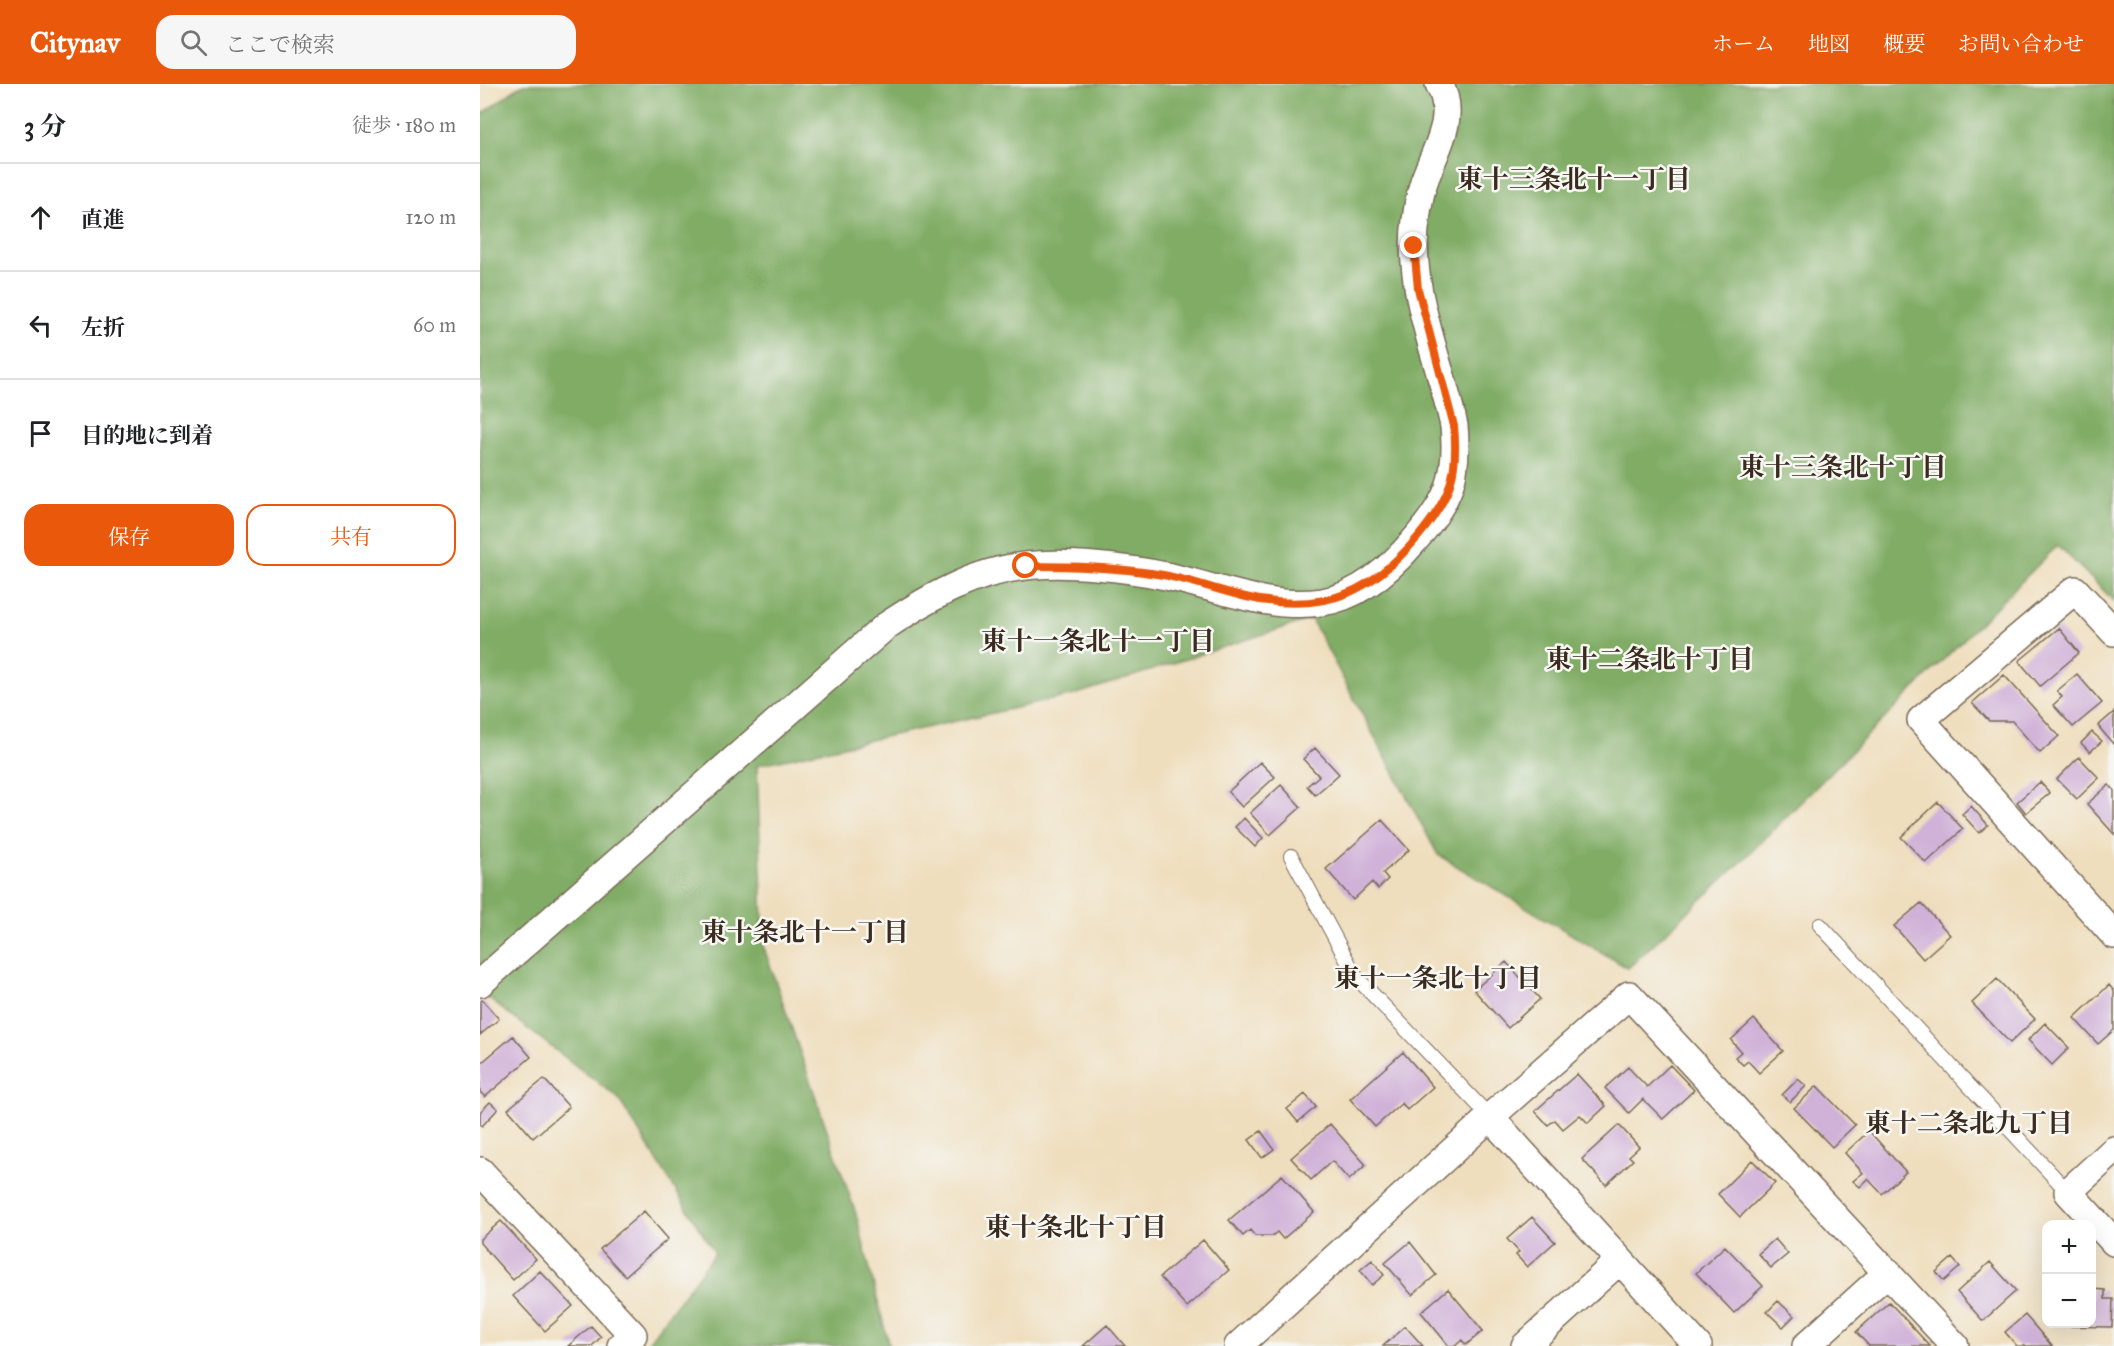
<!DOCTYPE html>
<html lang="ja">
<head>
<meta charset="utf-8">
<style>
  :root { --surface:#fff; --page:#f6f6f6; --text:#202124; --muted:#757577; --line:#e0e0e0; --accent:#ea580c }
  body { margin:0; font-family:"IM FELL Great Primer","Noto Serif JP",serif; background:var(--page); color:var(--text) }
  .controls { position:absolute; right:18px; bottom:18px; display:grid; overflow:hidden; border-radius:12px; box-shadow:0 6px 24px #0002 }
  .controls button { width:54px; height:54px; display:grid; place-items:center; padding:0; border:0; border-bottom:2px solid var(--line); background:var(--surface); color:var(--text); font:30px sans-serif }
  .stop { position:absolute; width:18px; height:18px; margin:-14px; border:4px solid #ea580c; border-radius:50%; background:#fff }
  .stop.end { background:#ea580c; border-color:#fff; box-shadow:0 2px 6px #0008 }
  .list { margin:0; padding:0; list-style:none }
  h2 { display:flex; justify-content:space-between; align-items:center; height:78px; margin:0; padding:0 24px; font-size:26px }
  h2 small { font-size:20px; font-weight:400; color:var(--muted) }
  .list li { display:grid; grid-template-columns:39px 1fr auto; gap:18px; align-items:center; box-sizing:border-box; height:108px; padding:0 24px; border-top:2px solid var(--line) }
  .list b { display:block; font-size:22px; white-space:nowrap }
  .list em { font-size:20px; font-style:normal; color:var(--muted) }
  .actions { display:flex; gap:12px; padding:18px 24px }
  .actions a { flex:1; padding:14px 0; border:2px solid var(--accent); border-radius:18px; text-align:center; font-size:21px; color:var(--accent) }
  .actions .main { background:var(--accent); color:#fff }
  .icon { flex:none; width:33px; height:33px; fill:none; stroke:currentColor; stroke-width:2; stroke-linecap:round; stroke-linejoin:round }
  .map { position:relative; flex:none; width:1634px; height:1262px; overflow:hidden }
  header { display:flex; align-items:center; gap:36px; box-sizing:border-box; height:84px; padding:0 30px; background:var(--accent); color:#fff }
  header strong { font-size:28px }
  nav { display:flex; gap:33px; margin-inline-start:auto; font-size:21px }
  .search { width:420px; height:54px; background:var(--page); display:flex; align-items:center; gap:15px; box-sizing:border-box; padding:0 21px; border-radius:18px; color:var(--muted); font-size:22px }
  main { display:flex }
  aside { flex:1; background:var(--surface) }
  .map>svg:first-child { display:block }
</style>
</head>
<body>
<header>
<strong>Citynav</strong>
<div class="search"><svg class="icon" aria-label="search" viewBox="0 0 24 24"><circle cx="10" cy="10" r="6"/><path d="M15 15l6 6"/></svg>ここで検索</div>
<nav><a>ホーム</a><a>地図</a><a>概要</a><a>お問い合わせ</a></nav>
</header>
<main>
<aside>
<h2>3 分<small>徒歩 · 180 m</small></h2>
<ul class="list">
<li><svg class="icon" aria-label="ahead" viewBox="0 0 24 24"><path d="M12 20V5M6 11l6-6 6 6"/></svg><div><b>直進</b></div><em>120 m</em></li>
<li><svg class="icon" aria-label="left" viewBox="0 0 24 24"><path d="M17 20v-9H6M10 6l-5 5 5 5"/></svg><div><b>左折</b></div><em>60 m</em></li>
<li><svg class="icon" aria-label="arrive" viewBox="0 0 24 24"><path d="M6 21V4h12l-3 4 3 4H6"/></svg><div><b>目的地に到着</b></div></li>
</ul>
<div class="actions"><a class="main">保存</a><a>共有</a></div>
</aside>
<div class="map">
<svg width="1634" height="1262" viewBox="0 0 1634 1262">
  <rect width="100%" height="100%" fill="#f6f6f2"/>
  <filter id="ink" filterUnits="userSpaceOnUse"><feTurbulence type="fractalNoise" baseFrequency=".0167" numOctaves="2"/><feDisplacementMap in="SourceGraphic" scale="12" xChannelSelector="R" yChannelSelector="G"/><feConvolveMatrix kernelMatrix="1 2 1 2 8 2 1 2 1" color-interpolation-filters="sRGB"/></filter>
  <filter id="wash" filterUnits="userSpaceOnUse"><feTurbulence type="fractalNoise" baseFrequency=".008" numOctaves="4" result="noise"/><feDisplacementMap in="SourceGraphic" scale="24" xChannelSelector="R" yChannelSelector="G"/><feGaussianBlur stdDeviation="1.35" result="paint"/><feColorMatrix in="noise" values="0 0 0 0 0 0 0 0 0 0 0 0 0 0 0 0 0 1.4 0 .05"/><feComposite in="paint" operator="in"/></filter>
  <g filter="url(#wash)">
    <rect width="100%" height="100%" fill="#efdebd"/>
    <path fill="#80ac65" stroke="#5e6b42" stroke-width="1.5" d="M 43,0 L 1634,0 L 1634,517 L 1578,461 L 1258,781 L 1148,884 L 958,771 L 831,535 L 594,611 L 277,681 L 284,864 L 376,1130 L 409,1262 L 165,1262 L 235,1169 L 138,1014 L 0,908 L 0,31 Z"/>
    <g id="blocks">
      <path fill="#d0b1d8" d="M 1579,544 L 1599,569 L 1560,602 L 1539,577 Z
        M 1597,590 L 1622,619 L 1593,643 L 1573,621 L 1582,613 L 1577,607 Z
        M 1524,591 L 1579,652 L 1560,669 L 1532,637 L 1509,637 L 1492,619 Z
        M 1634,628 L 1634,661 L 1618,642 Z
        M 1612,648 L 1622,657 L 1610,668 L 1601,659 Z
        M 835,664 L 859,690 L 835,711 L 827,702 L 839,692 L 823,675 Z
        M 1599,673 L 1619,694 L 1597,715 L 1577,695 Z
        M 780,678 L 795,693 L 762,723 L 748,708 Z
        M 1560,698 L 1570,709 L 1546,729 L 1537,718 Z
        M 801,701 L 821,723 L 790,751 L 770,729 Z
        M 1629,701 L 1634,706 L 1634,750 L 1607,720 Z
        M 1458,718 L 1483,745 L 1446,779 L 1421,753 Z
        M 1491,722 L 1508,741 L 1499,749 L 1482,730 Z
        M 764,734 L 783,754 L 775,763 L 755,743 Z
        M 902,736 L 929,766 L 903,789 L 908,795 L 898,805 L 892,798 L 873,816 L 846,785 Z
        M 1441,819 L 1470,851 L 1443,875 L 1414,842 Z
        M 1026,878 L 1060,915 L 1028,944 L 994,906 Z
        M 1517,895 L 1555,935 L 1530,959 L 1492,919 Z
        M 1629,901 L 1634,907 L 1634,946 L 1618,960 L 1594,934 Z
        M 2,916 L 19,935 L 0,951 L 0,918 Z
        M 1274,935 L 1303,967 L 1279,989 L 1268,977 L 1263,981 L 1255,973 L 1261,968 L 1251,956 Z
        M 1565,939 L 1589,964 L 1572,981 L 1548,956 Z
        M 33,952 L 51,973 L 5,1013 L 0,1008 L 0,980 Z
        M 923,968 L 953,1003 L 927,1026 L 922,1019 L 895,1043 L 870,1015 Z
        M 1190,981 L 1214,1006 L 1183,1035 L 1163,1015 L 1149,1029 L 1125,1004 L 1148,983 L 1167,1003 Z
        M 1097,990 L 1126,1022 L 1108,1039 L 1100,1031 L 1083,1045 L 1075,1036 L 1068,1041 L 1055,1027 Z
        M 64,995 L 89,1023 L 53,1054 L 28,1025 Z
        M 1318,995 L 1326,1002 L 1310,1018 L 1302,1011 Z
        M 1337,1002 L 1375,1041 L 1352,1063 L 1314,1024 Z
        M 825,1010 L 836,1023 L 818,1038 L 807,1025 Z
        M 10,1018 L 18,1025 L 2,1042 L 0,1040 L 0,1028 Z
        M 850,1040 L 886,1081 L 869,1096 L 852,1077 L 831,1096 L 811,1074 Z
        M 1139,1041 L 1159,1063 L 1149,1072 L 1153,1076 L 1126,1101 L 1102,1075 Z
        M 781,1047 L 794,1065 L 782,1074 L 769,1056 Z
        M 1389,1047 L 1426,1088 L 1402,1110 L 1388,1095 L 1380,1103 L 1373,1097 L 1383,1089 L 1365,1069 Z
        M 1272,1076 L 1295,1099 L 1260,1133 L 1238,1110 Z
        M 802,1091 L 834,1128 L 803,1155 L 797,1148 L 792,1152 L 775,1152 L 770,1146 L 763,1152 L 749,1136 Z
        M 164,1127 L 188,1155 L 145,1192 L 120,1165 Z
        M 1052,1133 L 1075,1158 L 1047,1183 L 1036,1171 L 1039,1168 L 1027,1155 Z
        M 21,1137 L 56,1175 L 33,1196 L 0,1159 L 0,1155 Z
        M 1295,1155 L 1308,1170 L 1291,1184 L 1278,1170 Z
        M 723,1156 L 749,1186 L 707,1223 L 680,1193 Z
        M 930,1158 L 956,1191 L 932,1211 L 905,1179 Z
        M 1245,1162 L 1283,1202 L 1254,1229 L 1216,1189 Z
        M 1472,1174 L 1480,1183 L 1464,1197 L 1456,1188 Z
        M 892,1176 L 904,1191 L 892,1201 L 880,1186 Z
        M 1510,1178 L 1536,1207 L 1503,1237 L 1477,1208 Z
        M 60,1187 L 93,1222 L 65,1247 L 33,1212 Z
        M 968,1205 L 1003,1247 L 986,1261 L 982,1256 L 975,1262 L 969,1262 L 941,1228 Z
        M 1612,1205 L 1625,1206 L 1625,1215 L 1633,1215 L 1632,1243 L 1573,1242 L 1573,1240 L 1612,1240 Z
        M 1298,1217 L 1314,1232 L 1303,1243 L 1287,1228 Z
        M 1409,1218 L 1450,1262 L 1389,1262 L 1376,1248 Z
        M 1545,1231 L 1572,1262 L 1537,1262 L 1525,1248 Z
        M 627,1241 L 645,1262 L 603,1262 Z
        M 111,1242 L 121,1253 L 112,1262 L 88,1262 Z
        M 925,1242 L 943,1262 L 903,1262 Z"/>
    </g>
  </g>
  <g filter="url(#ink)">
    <use href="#blocks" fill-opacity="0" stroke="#7a6956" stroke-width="1.5"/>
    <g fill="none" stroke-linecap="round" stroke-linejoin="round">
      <g stroke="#7a6956" stroke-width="16">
        <path id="service" d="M 811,772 L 876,893 L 1010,1033
          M 1340,841 L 1588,1108"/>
      </g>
      <g stroke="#7a6956" stroke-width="30">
        <path id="minor" d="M 1634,548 L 1595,506 L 1441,636 L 1634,851
          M 0,899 L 406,542 C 448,514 495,487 546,482 C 586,477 647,484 686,492 C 737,503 789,526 842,518 C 878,513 911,484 934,457 C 968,417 979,395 974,342 C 960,276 926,204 936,136 C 938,119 941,103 948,87 C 959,59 976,30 959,0
          M 1010,1033 L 1218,1262
          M 1634,1066 L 1588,1108 L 1634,1158
          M 0,1087 L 153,1251 L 141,1262
          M 758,1262 L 1010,1033 L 1149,911 L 1475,1262
          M 1045,1262 L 1140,1176
          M 1326,1262 L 1408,1188"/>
      </g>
      <use href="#service" stroke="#fff" stroke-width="14"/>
      <use href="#minor" stroke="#fff" stroke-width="27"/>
    </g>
  </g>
  <g fill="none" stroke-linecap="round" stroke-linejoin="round" filter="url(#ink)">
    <path stroke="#ea580c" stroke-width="8" d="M 546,482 C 592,482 637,483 683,491 C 716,497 747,510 780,516 C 850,527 892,507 937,454 C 969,416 979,392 974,342 L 938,205 L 934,162"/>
  </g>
  <g text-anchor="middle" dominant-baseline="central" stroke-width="5" stroke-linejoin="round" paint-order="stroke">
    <g font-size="26" font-weight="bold" fill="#3b2a1e" stroke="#f6f6f2">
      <text x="1094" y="95">東十三条北十一丁目</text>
      <text x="1363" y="383">東十三条北十丁目</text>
      <text x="618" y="557">東十一条北十一丁目</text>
      <text x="1170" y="575">東十二条北十丁目</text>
      <text x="325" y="848">東十条北十一丁目</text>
      <text x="958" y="894">東十一条北十丁目</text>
      <text x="1489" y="1039">東十二条北九丁目</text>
      <text x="596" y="1143">東十条北十丁目</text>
    </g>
  </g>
</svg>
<div class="controls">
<button>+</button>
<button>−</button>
</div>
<div class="stop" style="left:546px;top:482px"></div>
<div class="stop end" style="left:934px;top:162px"></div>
</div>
</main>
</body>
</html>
